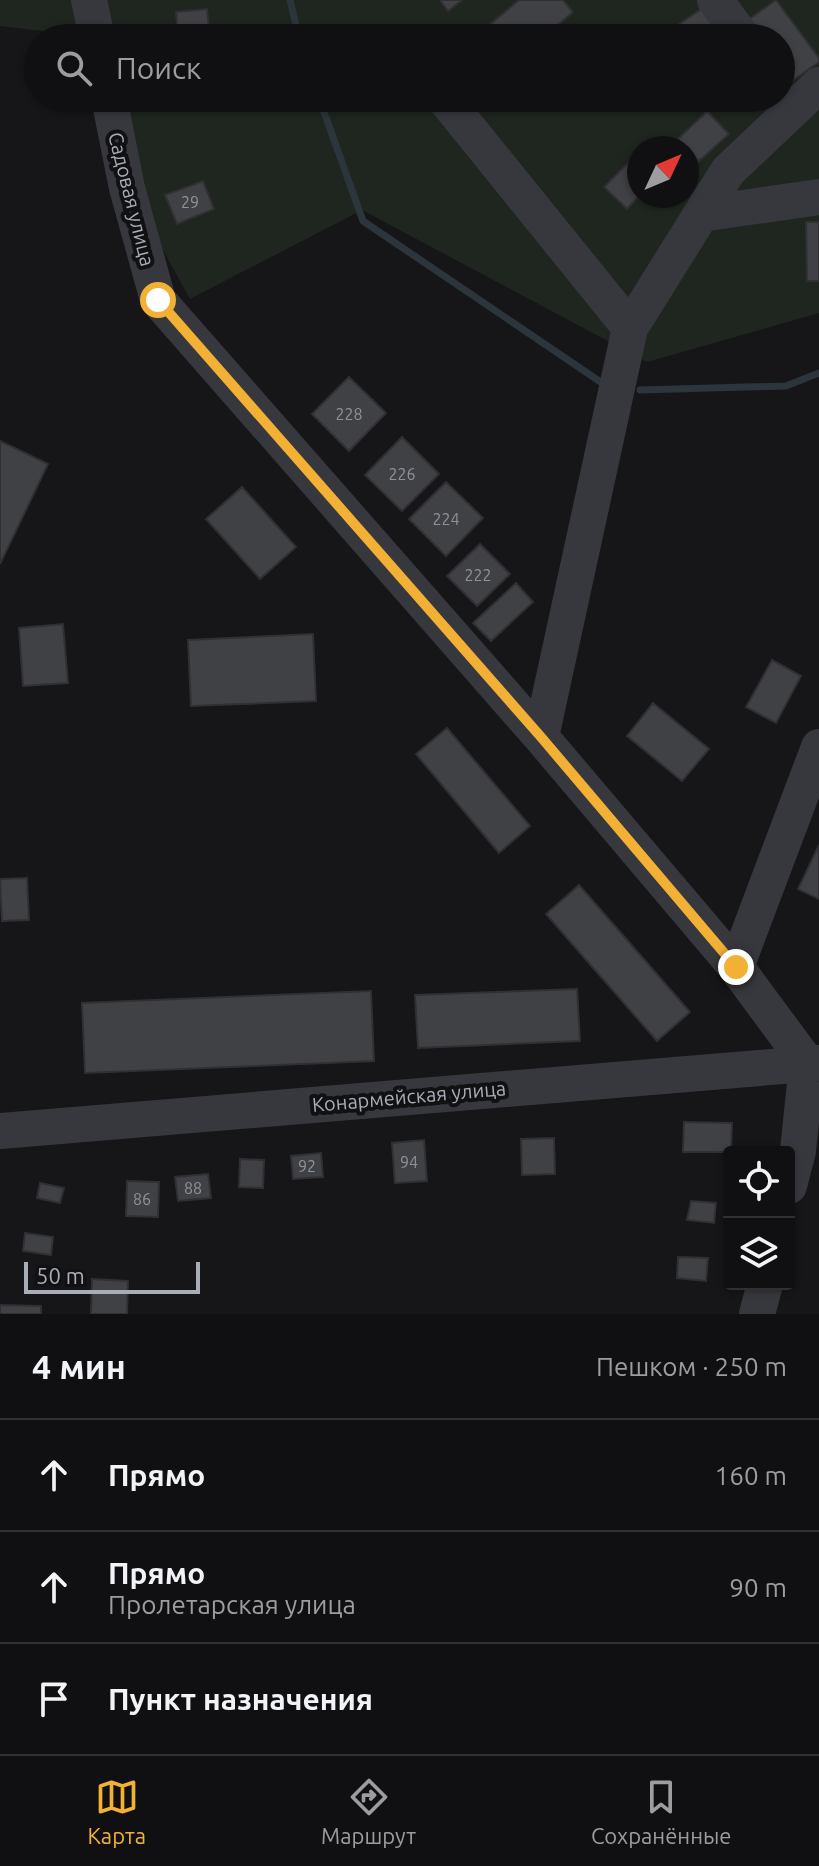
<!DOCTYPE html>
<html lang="ru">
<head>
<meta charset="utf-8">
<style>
  :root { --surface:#101012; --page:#1e1e20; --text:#f1f3f6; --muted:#9c9d9f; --line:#303032; --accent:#f2b134 }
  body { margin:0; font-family:Ubuntu,sans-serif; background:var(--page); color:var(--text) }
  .controls { position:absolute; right:24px; bottom:24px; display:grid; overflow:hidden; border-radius:8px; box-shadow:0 2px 6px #0004 }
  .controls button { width:72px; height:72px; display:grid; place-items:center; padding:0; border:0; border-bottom:2px solid var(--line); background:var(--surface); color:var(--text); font:40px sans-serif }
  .compass { position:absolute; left:627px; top:136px; width:72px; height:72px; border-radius:50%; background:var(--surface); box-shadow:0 2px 6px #0004; rotate:46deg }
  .scale { position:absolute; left:24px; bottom:20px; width:176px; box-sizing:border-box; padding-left:8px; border:4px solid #a8adb8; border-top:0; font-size:22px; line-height:28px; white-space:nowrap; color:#a8adb8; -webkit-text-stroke:6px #111113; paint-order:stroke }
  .stop { position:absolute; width:24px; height:24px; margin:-18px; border:6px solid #f2b134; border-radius:50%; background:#fff }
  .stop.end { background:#f2b134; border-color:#fff; box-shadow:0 2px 8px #0008 }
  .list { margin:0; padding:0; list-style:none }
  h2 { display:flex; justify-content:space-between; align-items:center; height:104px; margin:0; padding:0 32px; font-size:34px }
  h2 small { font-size:26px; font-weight:400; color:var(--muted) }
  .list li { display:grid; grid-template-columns:52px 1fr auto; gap:24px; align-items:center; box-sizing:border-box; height:112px; padding:0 32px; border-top:2px solid var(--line) }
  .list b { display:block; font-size:30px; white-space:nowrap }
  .list p { margin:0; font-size:26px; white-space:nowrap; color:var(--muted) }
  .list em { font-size:26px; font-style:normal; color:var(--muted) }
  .icon { flex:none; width:44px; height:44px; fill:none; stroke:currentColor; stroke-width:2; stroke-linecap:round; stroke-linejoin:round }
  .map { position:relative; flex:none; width:819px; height:1314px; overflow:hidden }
  .search { position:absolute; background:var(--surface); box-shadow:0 2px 6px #0004; left:24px; right:24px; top:24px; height:88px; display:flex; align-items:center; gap:20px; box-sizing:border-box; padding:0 28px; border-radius:44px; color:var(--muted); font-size:30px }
  .sheet { height:440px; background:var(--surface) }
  nav { display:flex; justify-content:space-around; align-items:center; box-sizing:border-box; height:112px; border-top:2px solid var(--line); background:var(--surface); font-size:22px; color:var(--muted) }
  nav a { display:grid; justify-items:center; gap:4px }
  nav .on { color:var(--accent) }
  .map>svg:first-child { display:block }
</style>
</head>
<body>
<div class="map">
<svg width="819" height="1314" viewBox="0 0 819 1314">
  <rect width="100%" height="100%" fill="#161618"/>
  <path fill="#1e261f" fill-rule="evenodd" d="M 0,0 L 86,0 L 93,37 L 0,26 Z
    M 99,0 L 819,0 L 819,313 L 647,362 L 362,210 L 190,299 L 142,212 L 119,98 L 781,98 L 781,38 L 107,38 ZM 639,148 L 687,148 L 687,196 L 639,196 Z"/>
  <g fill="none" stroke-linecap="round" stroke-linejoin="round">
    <path stroke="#2c353c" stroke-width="7" d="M 290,0 L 299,38
      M 319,98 L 363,221 L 605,385
      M 640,390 L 786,386 L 819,373"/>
  </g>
  <path fill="#404145" stroke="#303034" stroke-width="2" d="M 440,0 L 462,0 L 448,11 Z
    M 519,0 L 563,0 L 573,12 L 542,38 L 474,38 Z
    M 776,0 L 819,58 L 819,62 L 792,81 L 781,65 L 781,38 L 762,38 L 748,20 Z
    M 706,6 L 727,38 L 683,38 L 676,26 Z
    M 207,9 L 210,38 L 178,38 L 176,12 Z
    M 707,111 L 729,134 L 699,161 L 678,139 Z
    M 633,158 L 639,164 L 639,196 L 627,209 L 604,187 Z
    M 203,181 L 214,209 L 177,224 L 165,195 Z
    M 806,222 L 819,222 L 819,281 L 807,281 Z
    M 349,377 L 386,413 L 349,451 L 312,414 Z
    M 402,437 L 439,474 L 402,511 L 365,475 Z
    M 0,441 L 48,464 L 0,564 Z
    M 446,482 L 483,518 L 446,556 L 409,519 Z
    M 242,487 L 296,547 L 260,579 L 206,519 Z
    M 480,544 L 510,574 L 477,606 L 447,576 Z
    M 516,583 L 533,602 L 491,641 L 473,623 Z
    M 63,624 L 68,683 L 23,686 L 19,628 Z
    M 313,634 L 316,701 L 191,706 L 188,640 Z
    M 772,660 L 801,676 L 776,723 L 746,707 Z
    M 653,703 L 709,749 L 682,781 L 627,736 Z
    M 447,728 L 530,826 L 499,853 L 416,754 Z
    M 819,845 L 819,899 L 798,889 Z
    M 27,878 L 29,920 L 2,921 L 0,879 Z
    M 579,885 L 690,1012 L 657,1041 L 546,914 Z
    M 577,989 L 580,1041 L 418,1048 L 415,995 Z
    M 371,991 L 374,1061 L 85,1073 L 82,1003 Z
    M 684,1122 L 732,1123 L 731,1152 L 683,1152 Z
    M 554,1138 L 555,1174 L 522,1175 L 521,1139 Z
    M 424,1140 L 427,1181 L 395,1183 L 392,1143 Z
    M 321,1153 L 323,1177 L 293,1179 L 291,1156 Z
    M 240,1159 L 264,1160 L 263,1188 L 239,1187 Z
    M 208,1174 L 211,1198 L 178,1201 L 175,1177 Z
    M 127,1181 L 159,1182 L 158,1217 L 126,1216 Z
    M 40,1183 L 64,1188 L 60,1203 L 37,1198 Z
    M 691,1201 L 716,1203 L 714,1223 L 687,1220 Z
    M 25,1233 L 53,1237 L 51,1255 L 23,1251 Z
    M 678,1257 L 708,1258 L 706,1281 L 677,1278 Z
    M 92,1279 L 128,1281 L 127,1314 L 91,1314 Z
    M 0,1305 L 41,1306 L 41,1314 L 0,1314 Z"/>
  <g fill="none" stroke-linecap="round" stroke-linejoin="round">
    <path stroke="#37383d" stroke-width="36" d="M 89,0 L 97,38
      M 715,0 L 743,38
      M 109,98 L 127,188 L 158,300 L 541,737 L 736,967 L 807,1063 L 798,1151 L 789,1186
      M 444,98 L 630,328
      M 701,214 L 819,197
      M 541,737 L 630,328 L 728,171 L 819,85
      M 736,967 L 819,747
      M 0,1131 L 819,1063
      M 757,1314 L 765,1284"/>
  </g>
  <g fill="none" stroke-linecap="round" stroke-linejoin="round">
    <path stroke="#f2b134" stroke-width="10" d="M 158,300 L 541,737 L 736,967"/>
  </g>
  <g text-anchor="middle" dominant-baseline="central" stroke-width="8" stroke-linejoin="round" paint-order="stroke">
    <g font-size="16" fill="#8e929b">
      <text x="190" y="202">29</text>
      <text x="349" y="414">228</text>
      <text x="402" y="474">226</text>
      <text x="446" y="519">224</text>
      <text x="478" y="575">222</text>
      <text x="409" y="1162">94</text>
      <text x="307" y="1166">92</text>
      <text x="193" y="1188">88</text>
      <text x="142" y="1199">86</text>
    </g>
    <g font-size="20" fill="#a8adb8" stroke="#111113">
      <text transform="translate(132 199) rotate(76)">Садовая улица</text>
      <text transform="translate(409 1096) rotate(-5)">Конармейская улица</text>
    </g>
  </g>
</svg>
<div class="controls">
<button><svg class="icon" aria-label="locate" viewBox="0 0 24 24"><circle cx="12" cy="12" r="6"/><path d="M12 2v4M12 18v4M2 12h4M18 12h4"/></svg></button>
<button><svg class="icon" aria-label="layers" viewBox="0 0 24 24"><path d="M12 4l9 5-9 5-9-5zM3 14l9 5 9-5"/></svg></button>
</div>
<svg class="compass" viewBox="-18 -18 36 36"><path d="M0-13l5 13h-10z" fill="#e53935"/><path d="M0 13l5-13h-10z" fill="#9c9d9f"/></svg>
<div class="scale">50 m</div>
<div class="stop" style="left:158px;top:300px"></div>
<div class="stop end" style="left:736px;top:967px"></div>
<div class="search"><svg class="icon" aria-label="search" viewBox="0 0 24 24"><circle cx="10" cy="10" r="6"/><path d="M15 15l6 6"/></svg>Поиск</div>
</div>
<section class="sheet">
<h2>4 мин<small>Пешком · 250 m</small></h2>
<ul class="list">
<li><svg class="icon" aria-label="ahead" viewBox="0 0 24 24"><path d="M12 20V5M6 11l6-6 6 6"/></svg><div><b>Прямо</b></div><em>160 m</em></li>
<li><svg class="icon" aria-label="ahead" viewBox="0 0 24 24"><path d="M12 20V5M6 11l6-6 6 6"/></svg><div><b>Прямо</b><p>Пролетарская улица</p></div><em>90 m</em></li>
<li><svg class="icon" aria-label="arrive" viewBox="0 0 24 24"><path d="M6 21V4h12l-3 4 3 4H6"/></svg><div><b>Пункт назначения</b></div></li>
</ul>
</section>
<nav>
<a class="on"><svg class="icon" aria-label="map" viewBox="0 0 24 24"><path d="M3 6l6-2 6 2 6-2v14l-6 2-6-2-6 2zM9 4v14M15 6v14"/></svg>Карта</a>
<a><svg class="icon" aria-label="directions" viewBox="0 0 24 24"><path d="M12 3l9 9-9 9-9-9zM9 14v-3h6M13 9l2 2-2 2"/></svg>Маршрут</a>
<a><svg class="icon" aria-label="saved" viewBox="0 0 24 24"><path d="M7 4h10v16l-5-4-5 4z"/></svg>Сохранённые</a>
</nav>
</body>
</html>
